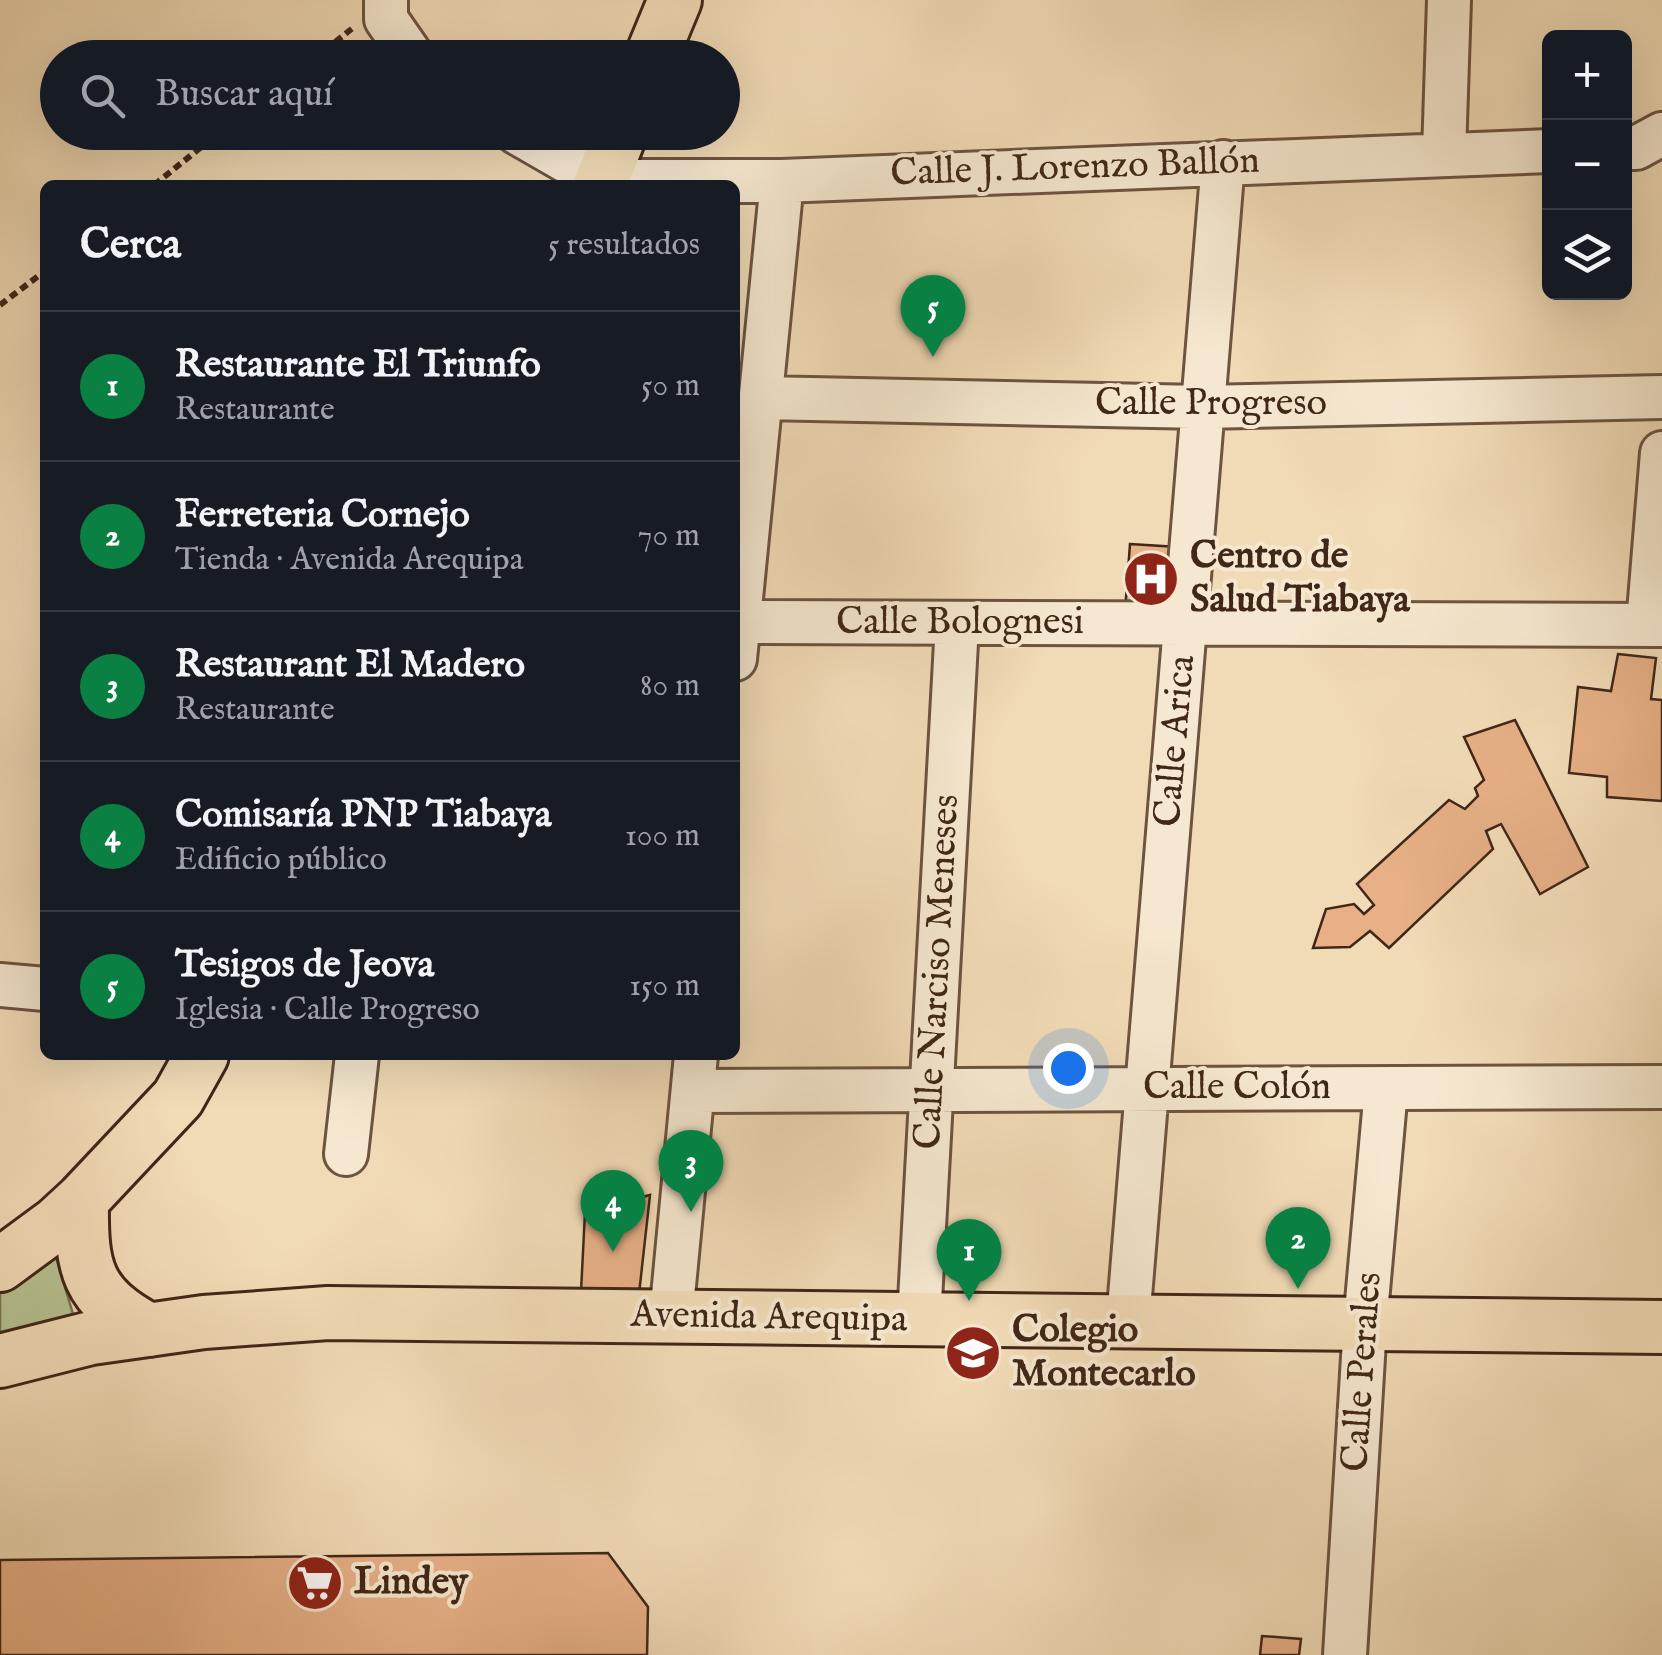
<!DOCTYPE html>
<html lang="es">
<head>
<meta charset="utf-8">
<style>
  :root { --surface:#171b24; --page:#242831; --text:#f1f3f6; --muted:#9ea1a6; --line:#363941; --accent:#0b8043 }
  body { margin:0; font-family:"IM FELL English",serif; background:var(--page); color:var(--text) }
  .controls { position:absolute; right:30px; top:30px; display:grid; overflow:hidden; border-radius:15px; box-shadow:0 10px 40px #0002 }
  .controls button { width:90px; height:90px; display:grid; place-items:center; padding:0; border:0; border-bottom:2px solid var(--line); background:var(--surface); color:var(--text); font:50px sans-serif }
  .you { position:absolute; left:1068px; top:1068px; width:35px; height:35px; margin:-25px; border:8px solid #fff; border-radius:50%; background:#1a73e8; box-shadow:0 0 0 15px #1a73e833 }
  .badge { display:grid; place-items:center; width:65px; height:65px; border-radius:50%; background:var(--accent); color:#fff; font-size:32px; font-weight:700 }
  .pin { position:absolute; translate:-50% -82px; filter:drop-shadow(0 2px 5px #0008) }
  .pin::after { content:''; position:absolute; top:52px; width:35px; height:30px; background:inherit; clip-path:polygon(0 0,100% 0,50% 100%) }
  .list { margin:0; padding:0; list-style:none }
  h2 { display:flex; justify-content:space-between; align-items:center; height:130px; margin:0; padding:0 40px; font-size:42px }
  h2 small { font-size:32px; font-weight:400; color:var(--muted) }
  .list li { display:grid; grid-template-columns:65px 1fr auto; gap:30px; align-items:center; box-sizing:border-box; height:150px; padding:0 40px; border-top:2px solid var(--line) }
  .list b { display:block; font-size:38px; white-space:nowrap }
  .list p { margin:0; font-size:32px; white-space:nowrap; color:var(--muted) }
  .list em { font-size:32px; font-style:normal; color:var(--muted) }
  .icon { flex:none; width:55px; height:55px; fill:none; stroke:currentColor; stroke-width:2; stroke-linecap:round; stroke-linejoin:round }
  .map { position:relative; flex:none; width:1662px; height:1655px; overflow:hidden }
  .search { position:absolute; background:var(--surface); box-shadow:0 10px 40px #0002; left:40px; top:40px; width:700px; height:110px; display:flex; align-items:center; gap:25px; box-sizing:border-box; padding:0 35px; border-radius:55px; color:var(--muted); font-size:38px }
  .panel { position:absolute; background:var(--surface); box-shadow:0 10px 40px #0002; left:40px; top:180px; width:700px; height:880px; border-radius:15px }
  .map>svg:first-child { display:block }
</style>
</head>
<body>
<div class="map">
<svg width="1662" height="1655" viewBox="0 0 1662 1655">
  <rect width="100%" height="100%" fill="#f1dbb6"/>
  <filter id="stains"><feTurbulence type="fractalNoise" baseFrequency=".002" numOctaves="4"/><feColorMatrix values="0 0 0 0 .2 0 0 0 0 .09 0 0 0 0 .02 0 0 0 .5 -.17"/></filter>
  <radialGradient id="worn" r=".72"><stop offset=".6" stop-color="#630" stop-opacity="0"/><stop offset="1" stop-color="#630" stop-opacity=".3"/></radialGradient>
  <path fill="#b6c191" stroke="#7c7454" stroke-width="2.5" d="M 52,1244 L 73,1314 L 0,1333 L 0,1281 Z"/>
  <path fill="#e7b087" stroke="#412718" stroke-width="2.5" d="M 1130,544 L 1178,547 L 1173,614 L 1125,611 Z
    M 1618,654 L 1656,658 L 1651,699 L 1662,700 L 1662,801 L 1607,797 L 1607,777 L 1569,773 L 1578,687 L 1611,691 Z
    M 1515,720 L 1588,867 L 1540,894 L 1501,824 L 1486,831 L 1493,849 L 1389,948 L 1370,931 L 1350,947 L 1313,948 L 1326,909 L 1354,904 L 1364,914 L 1374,905 L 1357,884 L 1449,800 L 1465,809 L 1478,796 L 1475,788 L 1484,780 L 1464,737 Z
    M 650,1195 L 639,1294 L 581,1292 L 585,1212 Z
    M 608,1553 L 648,1607 L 647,1655 L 0,1655 L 0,1560 Z
    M 1262,1636 L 1301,1639 L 1299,1655 L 1260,1655 Z"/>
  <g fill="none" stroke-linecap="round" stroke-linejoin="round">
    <g stroke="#6d5440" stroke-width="48">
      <path id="minor" d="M 386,0 L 386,19 L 413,58
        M 516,132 L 601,181 L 782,181 L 1550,151
        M 1624,148 L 1636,148 L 1662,134
        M 1444,154 L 1449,0
        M 761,398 L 1203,407 L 1662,397
        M 739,622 L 1662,625
        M 1648,625 L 1662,453
        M 735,659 L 782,181
        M 0,985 L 45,989
        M 693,1091 L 1662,1087
        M 346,1154 L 357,1055
        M 671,1317 L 696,1055
        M 919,1319 L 957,624
        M 1128,1321 L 1223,162
        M 1345,1655 L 1365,1324 L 1386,1089"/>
    </g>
    <g stroke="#412718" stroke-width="58">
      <path id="major" d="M 651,58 L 675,0
        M 600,185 L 621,132
        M 82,1200 C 81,1269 86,1296 149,1330
        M 0,1265 L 57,1223 L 82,1200 L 178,1098 L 202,1055
        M 0,1361 L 91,1338 L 204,1322 L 328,1313 L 1662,1327"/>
    </g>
    <path stroke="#412718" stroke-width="6" stroke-dasharray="8 5" stroke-linecap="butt" d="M 315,58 L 354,27
      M 154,185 L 220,132
      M 0,305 L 45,271"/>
    <use href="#minor" stroke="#f6e8d0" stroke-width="42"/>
    <use href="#major" stroke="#f1dbb6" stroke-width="52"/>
  </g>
  <defs>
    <g id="hospital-disc" transform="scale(2.875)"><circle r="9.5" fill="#8f2418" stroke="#f6e8d0"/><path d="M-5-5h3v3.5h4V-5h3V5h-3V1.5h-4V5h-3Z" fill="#fff"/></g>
    <g id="school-disc" transform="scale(2.875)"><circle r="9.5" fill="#8f2418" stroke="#f6e8d0"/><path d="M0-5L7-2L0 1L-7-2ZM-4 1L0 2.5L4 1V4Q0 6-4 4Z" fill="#fff"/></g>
    <g id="supermarket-disc" transform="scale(2.875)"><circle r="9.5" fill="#8f2418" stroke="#f6e8d0"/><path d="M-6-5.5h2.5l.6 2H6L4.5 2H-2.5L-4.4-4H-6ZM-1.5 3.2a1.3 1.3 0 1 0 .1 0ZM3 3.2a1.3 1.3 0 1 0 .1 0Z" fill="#fff"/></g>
  </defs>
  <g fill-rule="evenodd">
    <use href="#hospital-disc" x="1151" y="579"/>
    <use href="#school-disc" x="973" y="1353"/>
    <use href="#supermarket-disc" x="315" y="1583"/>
  </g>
  <g text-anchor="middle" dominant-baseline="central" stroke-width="8" stroke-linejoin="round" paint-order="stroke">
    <g font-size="38" fill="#412718" stroke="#f6e8d0">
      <text transform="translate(1075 168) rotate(-2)">Calle J. Lorenzo Ballón</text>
      <text x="1211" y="404">Calle Progreso</text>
      <text x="960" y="623">Calle Bolognesi</text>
      <text transform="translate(1176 741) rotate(-85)">Calle Arica</text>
      <text transform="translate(938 972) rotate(-87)">Calle Narciso Meneses</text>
      <text x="1237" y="1088">Calle Colón</text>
      <text transform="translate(769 1318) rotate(1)">Avenida Arequipa</text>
      <text transform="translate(1363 1372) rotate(-86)">Calle Perales</text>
    </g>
    <g font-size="38" font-weight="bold" fill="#412718" stroke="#f6e8d0" text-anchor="start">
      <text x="1190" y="557">Centro de<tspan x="1190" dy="44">Salud Tiabaya</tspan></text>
      <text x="1012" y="1331">Colegio<tspan x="1012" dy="44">Montecarlo</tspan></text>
      <text x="354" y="1583">Lindey</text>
    </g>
  </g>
  <rect width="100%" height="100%" filter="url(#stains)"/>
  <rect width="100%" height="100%" fill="url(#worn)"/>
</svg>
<div class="controls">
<button>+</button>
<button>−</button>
<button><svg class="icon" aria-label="layers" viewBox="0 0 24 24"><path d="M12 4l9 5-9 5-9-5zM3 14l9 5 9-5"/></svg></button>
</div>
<div class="you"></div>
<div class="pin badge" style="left:969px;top:1301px">1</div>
<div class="pin badge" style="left:1298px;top:1289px">2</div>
<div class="pin badge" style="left:691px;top:1212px">3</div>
<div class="pin badge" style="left:613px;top:1252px">4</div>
<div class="pin badge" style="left:933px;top:357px">5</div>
<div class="search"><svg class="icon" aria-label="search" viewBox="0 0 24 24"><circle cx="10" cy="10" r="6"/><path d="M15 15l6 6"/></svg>Buscar aquí</div>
<section class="panel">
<h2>Cerca<small>5 resultados</small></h2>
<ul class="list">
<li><span class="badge">1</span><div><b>Restaurante El Triunfo</b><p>Restaurante</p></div><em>50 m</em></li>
<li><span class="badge">2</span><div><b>Ferreteria Cornejo</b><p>Tienda · Avenida Arequipa</p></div><em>70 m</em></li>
<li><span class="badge">3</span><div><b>Restaurant El Madero</b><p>Restaurante</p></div><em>80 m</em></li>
<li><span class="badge">4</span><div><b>Comisaría PNP Tiabaya</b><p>Edificio público</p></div><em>100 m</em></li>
<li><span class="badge">5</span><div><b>Tesigos de Jeova</b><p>Iglesia · Calle Progreso</p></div><em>150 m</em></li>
</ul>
</section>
</div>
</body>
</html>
